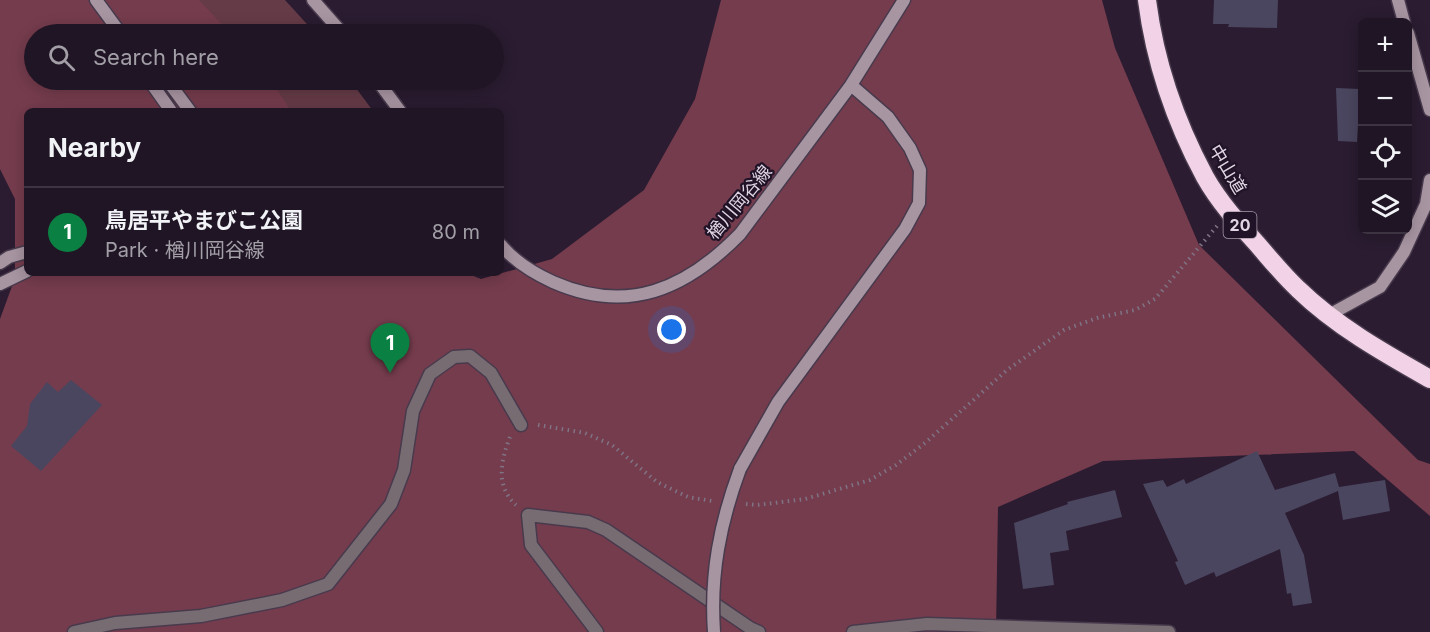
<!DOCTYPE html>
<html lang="en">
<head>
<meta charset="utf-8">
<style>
  :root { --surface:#201525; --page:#281e2d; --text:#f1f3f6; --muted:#a29fa7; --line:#3d3442; --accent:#0b8043 }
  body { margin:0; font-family:Inter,"Noto Sans JP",sans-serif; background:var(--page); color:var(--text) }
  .controls { position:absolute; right:18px; top:18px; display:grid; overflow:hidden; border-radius:9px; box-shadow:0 3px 15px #0003 }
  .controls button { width:54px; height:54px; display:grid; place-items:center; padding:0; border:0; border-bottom:2px solid var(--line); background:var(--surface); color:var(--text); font:30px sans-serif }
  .you { position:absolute; left:672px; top:330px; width:21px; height:21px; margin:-15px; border:4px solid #fff; border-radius:50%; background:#1a73e8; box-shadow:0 0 0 9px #1a73e833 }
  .badge { display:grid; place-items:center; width:39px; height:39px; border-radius:50%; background:var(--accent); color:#fff; font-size:20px; font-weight:700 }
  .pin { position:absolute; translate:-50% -50px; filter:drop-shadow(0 2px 3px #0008) }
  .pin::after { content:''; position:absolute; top:32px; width:21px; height:18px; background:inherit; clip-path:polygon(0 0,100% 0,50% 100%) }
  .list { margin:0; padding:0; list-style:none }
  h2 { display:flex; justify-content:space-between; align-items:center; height:78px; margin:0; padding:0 24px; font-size:26px }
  h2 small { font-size:20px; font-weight:400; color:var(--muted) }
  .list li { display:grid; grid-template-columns:39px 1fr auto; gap:18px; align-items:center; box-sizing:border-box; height:90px; padding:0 24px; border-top:2px solid var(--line) }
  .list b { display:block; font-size:22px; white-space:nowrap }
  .list p { margin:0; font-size:20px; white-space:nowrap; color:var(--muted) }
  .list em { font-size:20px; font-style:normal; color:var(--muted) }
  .icon { flex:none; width:33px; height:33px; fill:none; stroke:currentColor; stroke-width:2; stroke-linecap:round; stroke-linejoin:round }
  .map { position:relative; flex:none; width:1430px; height:632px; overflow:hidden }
  .search { position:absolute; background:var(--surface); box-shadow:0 3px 15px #0003; left:24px; top:24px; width:480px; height:66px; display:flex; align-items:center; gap:15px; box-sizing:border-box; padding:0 21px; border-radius:33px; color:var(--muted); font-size:22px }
  .panel { position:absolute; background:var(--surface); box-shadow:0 3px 15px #0003; left:24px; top:108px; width:480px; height:168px; border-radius:9px }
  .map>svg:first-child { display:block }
</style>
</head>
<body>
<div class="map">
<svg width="1430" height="632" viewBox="0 0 1430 632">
  <rect width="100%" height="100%" fill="#2b1c31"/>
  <path fill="#653b47" d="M 126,0 L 285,0 L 316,34 L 151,34 Z
    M 184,80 L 350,80 L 373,111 L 204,111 Z"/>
  <path fill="#753c4d" d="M 0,0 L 199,0 L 231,34 L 34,34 L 34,80 L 271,80 L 291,111 L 27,111 L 27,273 L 466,273 L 481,279 L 552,259 L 644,190 L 695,99 L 721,0 L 1102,0 L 1115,48 L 1199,245 L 1418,460 L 1430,464 L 1430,516 L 1354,451 L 1103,461 L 998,507 L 996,632 L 0,632 L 0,319 L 15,278 L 15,199 L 0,169 Z"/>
  <path fill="#4a465f" d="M 1214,0 L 1278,0 L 1277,28 L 1228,27 L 1229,24 L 1213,24 Z
    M 1336,88 L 1360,89 L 1357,142 L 1338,141 Z
    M 71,380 L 102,405 L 41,471 L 11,446 L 27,426 L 30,404 L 47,382 L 58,392 Z
    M 1257,451 L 1275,490 L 1335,473 L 1339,487 L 1385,480 L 1390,511 L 1343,520 L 1338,491 L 1285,513 L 1304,555 L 1312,603 L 1293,606 L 1291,593 L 1287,594 L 1280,549 L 1216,577 L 1214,572 L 1185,585 L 1175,562 L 1178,561 L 1143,484 L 1163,480 L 1167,487 L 1184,479 L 1186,484 Z
    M 1115,490 L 1122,517 L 1066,531 L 1069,550 L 1050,553 L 1054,585 L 1023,589 L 1014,523 L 1068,504 L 1067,502 Z"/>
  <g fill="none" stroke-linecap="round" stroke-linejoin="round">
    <g stroke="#483a4d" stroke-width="15">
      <path id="lane" d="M 74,632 L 115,623 L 201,616 L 282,600 L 328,584 L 391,504 L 404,470 L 413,411 L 430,374 L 454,357 L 470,356 L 491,373 L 521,425"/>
    </g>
    <g stroke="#483a4d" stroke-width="15">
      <path id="street" d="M 597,632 L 531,545 L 528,515 L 588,522 L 606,530 L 750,628 L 759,632
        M 853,632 L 927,624 L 1169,632"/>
    </g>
    <g stroke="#483a4d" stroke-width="15">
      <path id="secondary" d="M 96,0 L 121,34
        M 313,0 L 343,34
        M 1398,0 L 1404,22
        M 1408,33 L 1430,110
        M 149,80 L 171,111
        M 167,80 L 190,111
        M 377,80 L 400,111
        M 501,245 C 515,262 533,273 553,282 C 628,315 686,289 740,234 L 851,85 L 904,0
        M 0,263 L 9,257 L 27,252
        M 0,284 L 27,271
        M 1329,315 L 1380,287 L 1404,252 L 1426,204 L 1430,180
        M 740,469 L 778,402 L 905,229 L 919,203 L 920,170 L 910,148 L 888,117 L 851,85"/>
    </g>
    <g stroke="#483a4d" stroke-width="21">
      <path id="highway" d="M 1147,0 C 1155,63 1175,121 1205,177 C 1219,202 1239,224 1258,245 C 1271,260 1284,276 1298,289 C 1336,326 1384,353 1430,379"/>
    </g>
    <path stroke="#7f7384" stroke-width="4" stroke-dasharray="1.5 4.5" stroke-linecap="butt" d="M 538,425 L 585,433 L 612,445 L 657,482 L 688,497 L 712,501
      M 510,437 C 501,460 495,486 516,505
      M 746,504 L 757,505 L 805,499 L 870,480 L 896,465 L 925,443 L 1007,370 L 1064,330 L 1097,318 L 1135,310 L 1155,299 L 1217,226"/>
    <use href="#lane" stroke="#786c73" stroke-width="12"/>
    <use href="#street" stroke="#786c73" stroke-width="12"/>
    <use href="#secondary" stroke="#a895a2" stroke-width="12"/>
    <use href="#highway" stroke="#f1d2e6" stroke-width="18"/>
    <g stroke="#483a4d" stroke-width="15" stroke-linecap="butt">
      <path id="secondary-bridge" d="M 714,632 C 710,574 720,523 740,469"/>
    </g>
    <use href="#secondary-bridge" stroke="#a895a2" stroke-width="12"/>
  </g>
  <g text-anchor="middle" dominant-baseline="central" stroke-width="4.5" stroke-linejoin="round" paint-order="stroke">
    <rect fill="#211327" stroke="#a69bab" stroke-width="1.5" x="1223.5" y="212" width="33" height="26" rx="4.5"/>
    <g font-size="16" font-weight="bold" fill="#dfd5e3">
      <text x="1240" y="225">20</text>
    </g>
    <g font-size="18" fill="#dfd5e3" stroke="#211327">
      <text transform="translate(1228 169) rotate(59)">中山道</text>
      <text transform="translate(739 202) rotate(-50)">楢川岡谷線</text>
    </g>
  </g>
</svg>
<div class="controls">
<button>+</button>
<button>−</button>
<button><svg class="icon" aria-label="locate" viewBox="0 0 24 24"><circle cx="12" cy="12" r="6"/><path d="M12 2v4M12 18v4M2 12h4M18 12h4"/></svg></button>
<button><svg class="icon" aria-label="layers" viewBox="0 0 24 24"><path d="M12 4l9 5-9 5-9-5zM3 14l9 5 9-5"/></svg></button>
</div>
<div class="you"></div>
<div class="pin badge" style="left:390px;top:373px">1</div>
<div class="search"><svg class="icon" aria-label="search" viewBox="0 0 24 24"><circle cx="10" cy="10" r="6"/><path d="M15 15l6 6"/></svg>Search here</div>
<section class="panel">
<h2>Nearby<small></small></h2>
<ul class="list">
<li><span class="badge">1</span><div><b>鳥居平やまびこ公園</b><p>Park · 楢川岡谷線</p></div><em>80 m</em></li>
</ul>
</section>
</div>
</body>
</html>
